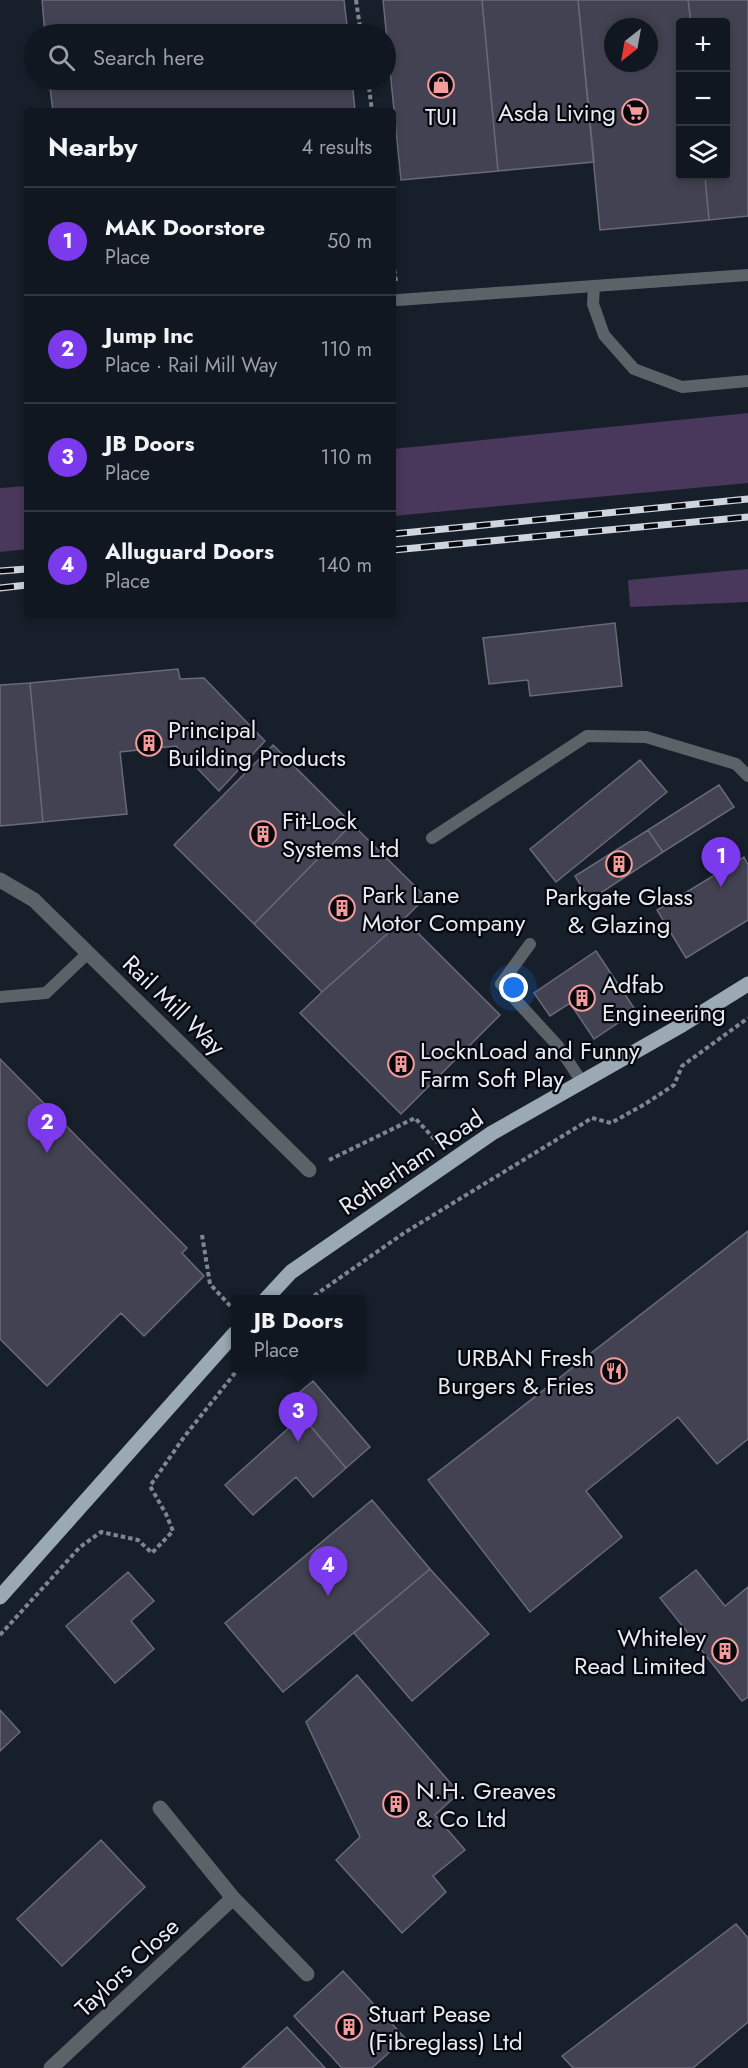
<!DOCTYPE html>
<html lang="en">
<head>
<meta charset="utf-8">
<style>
  :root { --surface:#111720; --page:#1a2029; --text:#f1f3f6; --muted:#9c9fa5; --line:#30363e; --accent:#7c3aed }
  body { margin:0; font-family:Jost,sans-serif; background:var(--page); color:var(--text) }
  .controls { position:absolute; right:18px; top:18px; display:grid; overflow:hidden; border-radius:6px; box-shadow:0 3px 9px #0003 }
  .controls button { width:54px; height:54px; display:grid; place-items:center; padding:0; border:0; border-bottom:2px solid var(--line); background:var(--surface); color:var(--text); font:30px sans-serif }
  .compass { position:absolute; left:604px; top:18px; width:54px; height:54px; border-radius:50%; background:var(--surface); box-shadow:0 3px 9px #0003; rotate:211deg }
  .you { position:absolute; left:514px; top:988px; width:21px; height:21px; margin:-15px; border:4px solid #fff; border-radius:50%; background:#1a73e8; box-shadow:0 0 0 9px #1a73e833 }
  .badge { display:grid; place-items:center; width:39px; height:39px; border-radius:50%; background:var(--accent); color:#fff; font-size:20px; font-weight:700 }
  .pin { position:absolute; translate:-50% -50px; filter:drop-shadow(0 2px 3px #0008) }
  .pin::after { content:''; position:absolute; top:32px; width:21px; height:18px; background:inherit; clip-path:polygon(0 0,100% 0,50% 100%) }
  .popup { position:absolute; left:231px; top:1295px; width:135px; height:78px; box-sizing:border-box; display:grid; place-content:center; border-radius:6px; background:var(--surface); filter:drop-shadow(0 2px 4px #0005); font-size:20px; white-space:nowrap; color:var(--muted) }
  .popup b { font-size:22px; color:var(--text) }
  .popup::after { content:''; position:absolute; left:50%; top:100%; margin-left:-12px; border:12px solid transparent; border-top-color:var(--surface) }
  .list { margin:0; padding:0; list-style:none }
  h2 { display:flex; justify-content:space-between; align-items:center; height:78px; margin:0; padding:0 24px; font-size:26px }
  h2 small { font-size:20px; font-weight:400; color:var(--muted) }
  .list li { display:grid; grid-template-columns:39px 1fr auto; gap:18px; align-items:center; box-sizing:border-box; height:108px; padding:0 24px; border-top:2px solid var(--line) }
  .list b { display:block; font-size:22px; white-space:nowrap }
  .list p { margin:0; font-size:20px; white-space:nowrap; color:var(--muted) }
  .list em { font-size:20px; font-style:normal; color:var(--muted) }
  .icon { flex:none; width:33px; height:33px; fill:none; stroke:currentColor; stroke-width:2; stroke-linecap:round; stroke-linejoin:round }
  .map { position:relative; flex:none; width:748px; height:2068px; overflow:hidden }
  .search { position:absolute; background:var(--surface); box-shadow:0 3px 9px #0003; left:24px; top:24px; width:372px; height:66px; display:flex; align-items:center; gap:15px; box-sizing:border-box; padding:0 21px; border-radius:33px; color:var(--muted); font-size:22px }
  .panel { position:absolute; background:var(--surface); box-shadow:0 3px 9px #0003; left:24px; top:108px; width:372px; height:510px; border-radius:6px }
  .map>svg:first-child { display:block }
</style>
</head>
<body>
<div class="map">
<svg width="748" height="2068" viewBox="0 0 748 2068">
  <rect width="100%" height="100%" fill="#171f2b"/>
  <path fill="#4a375c" d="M 748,413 L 748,483 L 393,516 L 393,449 Z
    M 27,486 L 27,549 L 0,552 L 0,488 Z
    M 748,569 L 748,602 L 630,607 L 628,580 Z"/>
  <path fill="#424252" stroke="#69697a" stroke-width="1.5" fill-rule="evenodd" d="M 42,0 L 344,0 L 348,34 L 45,34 Z
    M 383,0 L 482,0 L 498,171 L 401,180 Z
    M 482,0 L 578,0 L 594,162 L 498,171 Z
    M 578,0 L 688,0 L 691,22 L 680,22 L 680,176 L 705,176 L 709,220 L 600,230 ZM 613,27 L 649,27 L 649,63 L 613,63 Z
    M 688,0 L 748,0 L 748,216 L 709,220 L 705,176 L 726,176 L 726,22 L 691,22 Z
    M 49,80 L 352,80 L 355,111 L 53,111 Z
    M 615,623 L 622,686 L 530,696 L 528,680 L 489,684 L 483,638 Z
    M 178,669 L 180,679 L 204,678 L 265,741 L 219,791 L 176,746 L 120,752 L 127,814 L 43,822 L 30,683 Z
    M 30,683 L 43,822 L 0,826 L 0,685 Z
    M 273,745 L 352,824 L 254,924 L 174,845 Z
    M 640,760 L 667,792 L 556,882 L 530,849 Z
    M 719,785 L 734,807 L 663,852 L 648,830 Z
    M 352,824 L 426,897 L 404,919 L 322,992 L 254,924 Z
    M 648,830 L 663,852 L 590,900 L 575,876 Z
    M 744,857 L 748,865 L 748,920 L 686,958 L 657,910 Z
    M 404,919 L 500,1015 L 401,1114 L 300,1013 L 322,992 Z
    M 596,951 L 636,1011 L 594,1039 L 570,1003 L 550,1016 L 534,993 Z
    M 0,1059 L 187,1248 L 182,1253 L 204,1276 L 144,1336 L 121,1313 L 47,1386 L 0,1339 Z
    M 748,1231 L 748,1439 L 717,1464 L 678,1417 L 586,1491 L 622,1537 L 530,1612 L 428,1480 Z
    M 313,1381 L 370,1447 L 346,1468 L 289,1401 Z
    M 302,1416 L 346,1468 L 313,1497 L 296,1477 L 253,1515 L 225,1485 Z
    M 372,1500 L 430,1569 L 283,1692 L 225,1623 Z
    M 430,1569 L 489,1634 L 412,1701 L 354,1633 Z
    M 696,1570 L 725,1606 L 748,1587 L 748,1697 L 742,1701 L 660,1598 Z
    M 128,1572 L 154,1601 L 131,1621 L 154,1649 L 115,1683 L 66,1626 Z
    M 357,1675 L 459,1793 L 435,1815 L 465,1850 L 433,1876 L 446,1892 L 402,1933 L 336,1860 L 360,1837 L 306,1722 Z
    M 0,1710 L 20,1732 L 0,1751 Z
    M 101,1840 L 145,1887 L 62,1966 L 17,1919 Z
    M 736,1924 L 748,1938 L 748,2022 L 693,2068 L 573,2068 L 562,2056 Z
    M 343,1971 L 405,2038 L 372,2068 L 342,2068 L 294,2016 Z
    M 287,2027 L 325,2068 L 242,2068 Z"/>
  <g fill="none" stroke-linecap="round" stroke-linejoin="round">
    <path stroke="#808691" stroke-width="4" stroke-dasharray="4.5 3" stroke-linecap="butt" d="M 356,0 L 361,34
      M 368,80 L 372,111
      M 393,262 L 396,281
      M 329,1160 L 415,1118 L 438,1143
      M 202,1235 L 210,1284 L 234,1310
      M 308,1300 L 404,1233 L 592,1118 L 611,1123 L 645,1104 L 674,1085 L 682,1066 L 748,1018
      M 0,1635 L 80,1547 L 101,1532 L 138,1540 L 152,1553 L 173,1531 L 166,1514 L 150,1486 L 184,1437 L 239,1368"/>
    <path stroke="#5c6368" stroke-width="12" d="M 748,275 L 594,286 L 593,304 L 604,335 L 634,369 L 682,387 L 748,381
      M 398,300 L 594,286
      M 432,838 L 587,736 L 646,737 L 736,764 L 748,776
      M 530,944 L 501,984 L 558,1046 L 582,1082
      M 0,997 L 46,993 L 88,953"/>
    <path stroke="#5c6368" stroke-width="15" d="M 0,880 L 34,900 L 309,1170
      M 160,1808 L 233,1898 L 307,1974
      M 51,2068 L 233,1898"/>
    <path stroke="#9aa9b3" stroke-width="15" d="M 265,1300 L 291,1272 L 492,1133 L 682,1025 L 748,984
      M 0,1597 L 235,1333"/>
    <g stroke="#cfd5de" stroke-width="7">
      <path id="rail" d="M 393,534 L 748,499
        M 393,550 L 748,517
        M 0,571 L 27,569
        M 0,588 L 27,585"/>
    </g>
    <use href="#rail" stroke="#06080e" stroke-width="4.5" stroke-dasharray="14" stroke-linecap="butt"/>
  </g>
  <defs>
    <g id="shop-ring" transform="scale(1.35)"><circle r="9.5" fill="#06080e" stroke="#f59b9c" stroke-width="1.5"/><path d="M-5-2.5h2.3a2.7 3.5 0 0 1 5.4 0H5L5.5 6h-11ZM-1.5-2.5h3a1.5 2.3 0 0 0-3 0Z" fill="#f59b9c"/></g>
    <g id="supermarket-ring" transform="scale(1.35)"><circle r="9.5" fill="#06080e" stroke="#f59b9c" stroke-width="1.5"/><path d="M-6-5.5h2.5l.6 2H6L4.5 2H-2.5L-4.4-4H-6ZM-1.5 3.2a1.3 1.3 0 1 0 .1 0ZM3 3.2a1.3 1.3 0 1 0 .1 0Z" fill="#f59b9c"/></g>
    <g id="building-ring" transform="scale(1.35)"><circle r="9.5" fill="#06080e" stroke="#f59b9c" stroke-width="1.5"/><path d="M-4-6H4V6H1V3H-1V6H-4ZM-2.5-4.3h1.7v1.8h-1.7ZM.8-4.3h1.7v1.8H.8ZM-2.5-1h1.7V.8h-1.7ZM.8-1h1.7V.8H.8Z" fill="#f59b9c"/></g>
    <g id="restaurant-ring" transform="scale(1.35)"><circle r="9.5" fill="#06080e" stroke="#f59b9c" stroke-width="1.5"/><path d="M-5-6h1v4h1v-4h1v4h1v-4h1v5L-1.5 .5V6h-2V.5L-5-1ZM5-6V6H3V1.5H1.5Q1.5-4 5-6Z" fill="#f59b9c"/></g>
  </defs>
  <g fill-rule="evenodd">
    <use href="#shop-ring" x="441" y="85"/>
    <use href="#supermarket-ring" x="635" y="112"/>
    <use href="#building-ring" x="149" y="743"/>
    <use href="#building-ring" x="263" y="834"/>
    <use href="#building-ring" x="619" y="864"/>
    <use href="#building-ring" x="342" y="908"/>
    <use href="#building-ring" x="582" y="998"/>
    <use href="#building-ring" x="401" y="1064"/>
    <use href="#restaurant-ring" x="614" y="1371"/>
    <use href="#building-ring" x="725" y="1651"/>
    <use href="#building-ring" x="396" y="1804"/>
    <use href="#building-ring" x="349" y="2027"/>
  </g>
  <g text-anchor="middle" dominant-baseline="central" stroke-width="4.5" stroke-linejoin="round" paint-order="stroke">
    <g font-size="24" fill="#e6ebf4" stroke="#06080e" text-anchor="start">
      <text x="616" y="112" text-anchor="end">Asda Living</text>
      <text x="441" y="116" text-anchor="middle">TUI</text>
      <text x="168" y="729">Principal<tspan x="168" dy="28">Building Products</tspan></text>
      <text x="282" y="820">Fit-Lock<tspan x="282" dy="28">Systems Ltd</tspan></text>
      <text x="362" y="894">Park Lane<tspan x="362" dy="28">Motor Company</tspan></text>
      <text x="619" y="896" text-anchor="middle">Parkgate Glass<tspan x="619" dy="28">&amp; Glazing</tspan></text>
      <text x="602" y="984">Adfab<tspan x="602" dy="28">Engineering</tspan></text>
      <text x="420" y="1050">LocknLoad and Funny<tspan x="420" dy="28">Farm Soft Play</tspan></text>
      <text x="594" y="1357" text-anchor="end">URBAN Fresh<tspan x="594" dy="28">Burgers &amp; Fries</tspan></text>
      <text x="706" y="1637" text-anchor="end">Whiteley<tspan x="706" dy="28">Read Limited</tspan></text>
      <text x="416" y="1790">N.H. Greaves<tspan x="416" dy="28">&amp; Co Ltd</tspan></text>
      <text x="368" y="2013">Stuart Pease<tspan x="368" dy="28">(Fibreglass) Ltd</tspan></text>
    </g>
    <g font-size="24" fill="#e6ebf4" stroke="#06080e">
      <text transform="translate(174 1005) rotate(44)">Rail Mill Way</text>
      <text transform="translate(411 1162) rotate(-34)">Rotherham Road</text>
      <text transform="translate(127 1967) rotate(-43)">Taylors Close</text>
    </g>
  </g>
</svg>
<div class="controls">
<button>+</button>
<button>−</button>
<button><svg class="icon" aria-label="layers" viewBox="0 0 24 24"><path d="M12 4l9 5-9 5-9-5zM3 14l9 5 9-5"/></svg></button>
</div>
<svg class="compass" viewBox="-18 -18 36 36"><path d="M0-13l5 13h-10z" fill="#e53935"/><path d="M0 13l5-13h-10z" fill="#9c9fa5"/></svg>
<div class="you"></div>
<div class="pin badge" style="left:721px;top:887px">1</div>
<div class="pin badge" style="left:47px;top:1153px">2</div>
<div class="pin badge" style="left:298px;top:1442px">3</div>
<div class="popup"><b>JB Doors</b>Place</div>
<div class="pin badge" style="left:328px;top:1596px">4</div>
<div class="search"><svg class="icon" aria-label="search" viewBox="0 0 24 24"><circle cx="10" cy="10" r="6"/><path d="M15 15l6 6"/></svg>Search here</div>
<section class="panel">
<h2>Nearby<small>4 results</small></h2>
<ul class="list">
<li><span class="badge">1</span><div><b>MAK Doorstore</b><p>Place</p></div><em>50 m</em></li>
<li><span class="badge">2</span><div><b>Jump Inc</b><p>Place · Rail Mill Way</p></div><em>110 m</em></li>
<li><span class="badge">3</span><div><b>JB Doors</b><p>Place</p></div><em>110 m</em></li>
<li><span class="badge">4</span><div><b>Alluguard Doors</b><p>Place</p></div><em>140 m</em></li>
</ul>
</section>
</div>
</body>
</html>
